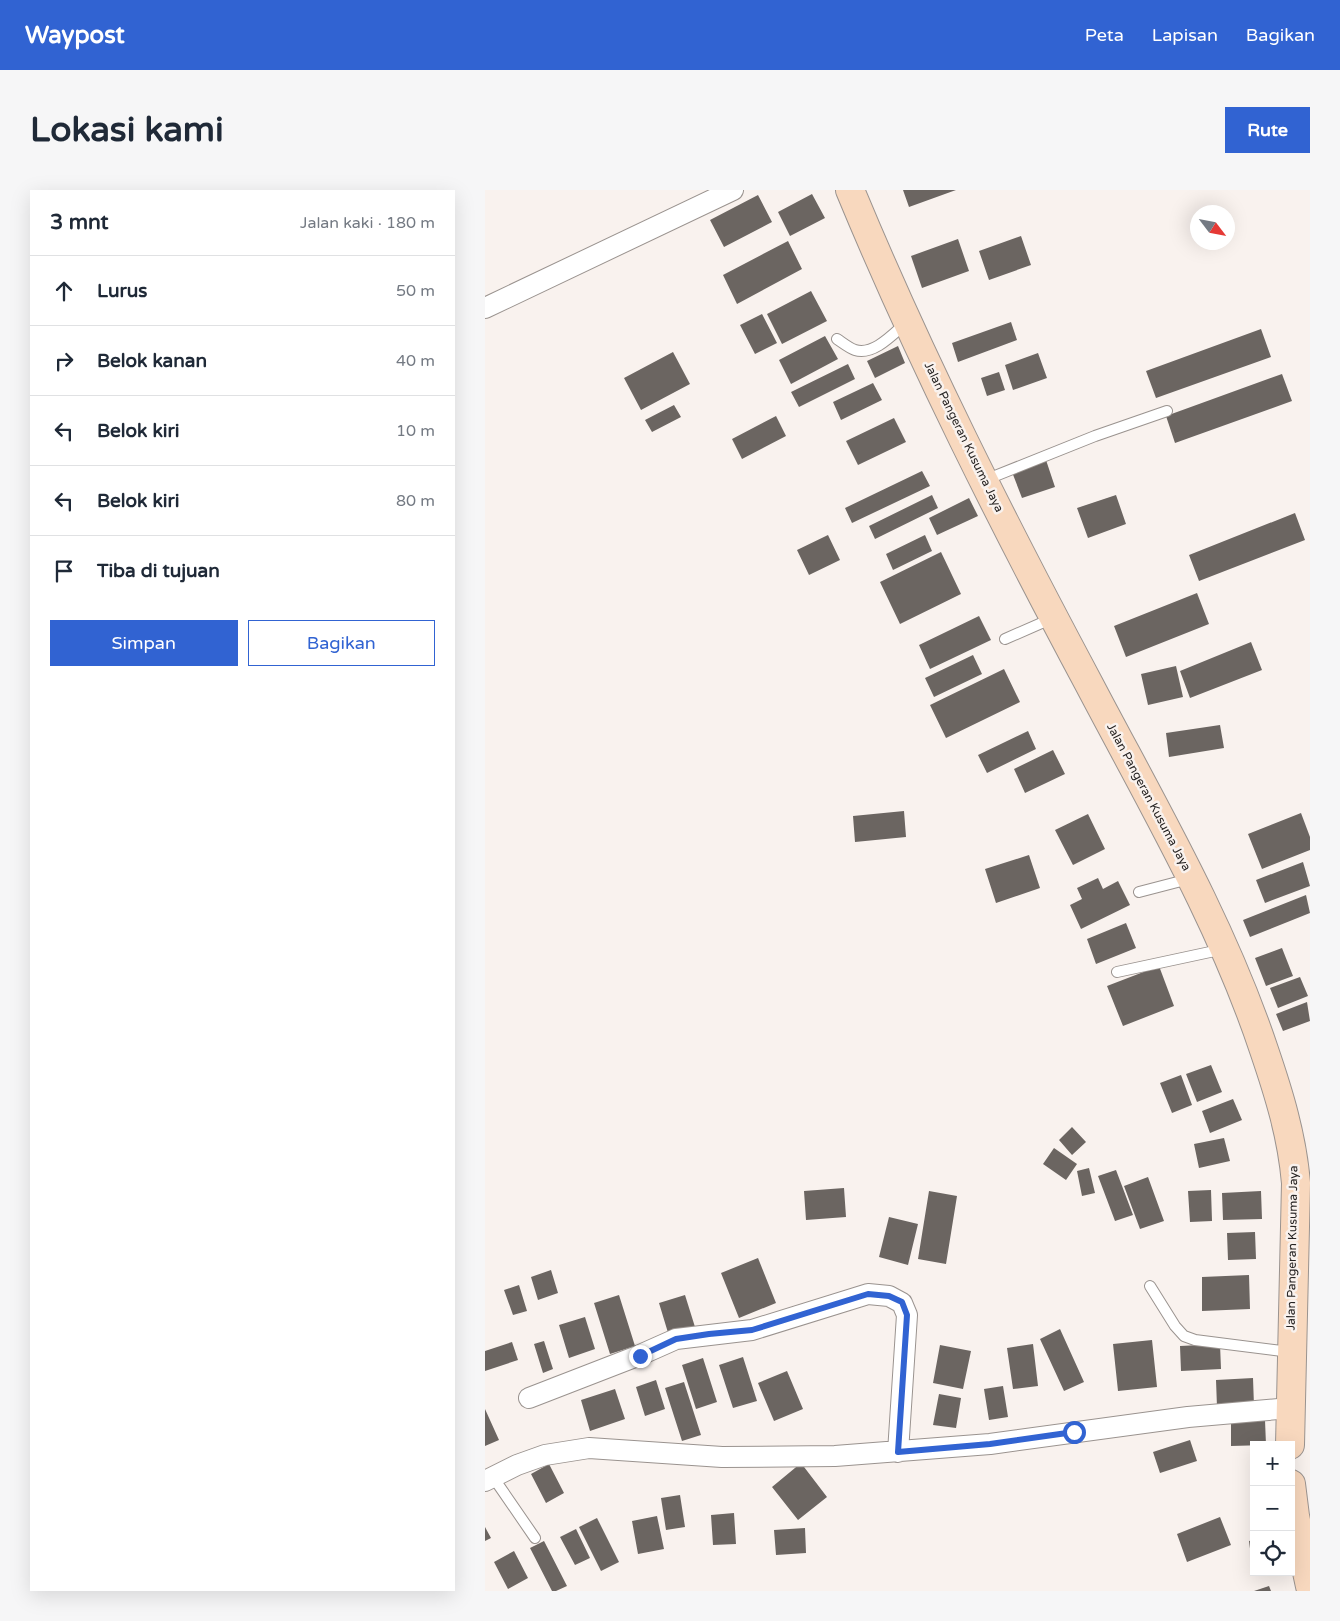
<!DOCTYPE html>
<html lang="id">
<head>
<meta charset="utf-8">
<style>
  :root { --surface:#fff; --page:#f6f6f7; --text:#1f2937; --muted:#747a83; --line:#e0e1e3; --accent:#3163d2 }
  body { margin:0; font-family:"Varela Round",sans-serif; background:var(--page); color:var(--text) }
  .controls { position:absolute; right:15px; bottom:15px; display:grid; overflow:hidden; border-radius:0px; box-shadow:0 5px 20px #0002 }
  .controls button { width:45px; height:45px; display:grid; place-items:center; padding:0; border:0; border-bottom:1px solid var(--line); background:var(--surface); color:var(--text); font:25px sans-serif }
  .compass { position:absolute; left:705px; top:15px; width:45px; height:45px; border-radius:50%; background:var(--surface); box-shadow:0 5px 20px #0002; rotate:122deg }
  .stop { position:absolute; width:15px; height:15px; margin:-11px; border:4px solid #3163d2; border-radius:50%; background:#fff }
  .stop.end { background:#3163d2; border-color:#fff; box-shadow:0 1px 5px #0008 }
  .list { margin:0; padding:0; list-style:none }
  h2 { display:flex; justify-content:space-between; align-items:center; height:65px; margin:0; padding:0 20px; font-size:21px }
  h2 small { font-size:16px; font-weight:400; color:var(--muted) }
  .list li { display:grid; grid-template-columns:32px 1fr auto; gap:15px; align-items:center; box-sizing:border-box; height:70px; padding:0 20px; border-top:1px solid var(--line) }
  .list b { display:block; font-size:19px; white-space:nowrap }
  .list em { font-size:16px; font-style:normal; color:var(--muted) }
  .actions { display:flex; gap:10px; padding:15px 20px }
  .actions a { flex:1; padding:11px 0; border:1px solid var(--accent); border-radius:0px; text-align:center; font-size:18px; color:var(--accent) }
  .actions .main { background:var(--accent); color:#fff }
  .icon { flex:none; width:28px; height:28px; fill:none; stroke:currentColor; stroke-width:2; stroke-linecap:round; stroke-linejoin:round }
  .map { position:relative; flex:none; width:825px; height:1401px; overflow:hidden; border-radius:0px }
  header { display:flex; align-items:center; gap:30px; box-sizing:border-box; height:70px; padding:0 25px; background:var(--accent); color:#fff }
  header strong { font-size:24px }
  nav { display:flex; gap:28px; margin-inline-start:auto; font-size:18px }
  .intro { display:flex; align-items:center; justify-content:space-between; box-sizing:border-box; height:120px; padding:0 30px }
  h1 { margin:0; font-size:35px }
  .button { padding:12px 22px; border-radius:0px; background:var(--accent); color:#fff; font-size:18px; font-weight:700 }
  main { display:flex; gap:30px; padding:0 30px }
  aside { flex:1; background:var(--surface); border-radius:0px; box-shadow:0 5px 20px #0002 }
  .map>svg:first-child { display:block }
</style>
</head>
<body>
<header>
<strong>Waypost</strong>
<nav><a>Peta</a><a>Lapisan</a><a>Bagikan</a></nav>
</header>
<div class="intro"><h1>Lokasi kami</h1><a class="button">Rute</a></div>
<main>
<aside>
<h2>3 mnt<small>Jalan kaki · 180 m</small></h2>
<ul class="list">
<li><svg class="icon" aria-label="ahead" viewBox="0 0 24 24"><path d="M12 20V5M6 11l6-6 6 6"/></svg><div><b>Lurus</b></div><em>50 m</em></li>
<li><svg class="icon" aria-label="right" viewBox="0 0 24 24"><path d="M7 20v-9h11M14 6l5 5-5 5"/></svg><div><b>Belok kanan</b></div><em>40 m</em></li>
<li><svg class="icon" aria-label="left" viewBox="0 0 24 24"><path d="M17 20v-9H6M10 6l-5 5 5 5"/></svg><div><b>Belok kiri</b></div><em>10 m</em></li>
<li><svg class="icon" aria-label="left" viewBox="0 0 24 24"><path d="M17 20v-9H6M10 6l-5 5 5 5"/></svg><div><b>Belok kiri</b></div><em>80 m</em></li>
<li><svg class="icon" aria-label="arrive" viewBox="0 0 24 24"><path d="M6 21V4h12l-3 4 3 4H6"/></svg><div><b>Tiba di tujuan</b></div></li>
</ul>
<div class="actions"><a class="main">Simpan</a><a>Bagikan</a></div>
</aside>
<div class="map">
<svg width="825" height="1401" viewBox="0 0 825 1401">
  <rect width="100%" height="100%" fill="#f9f2ee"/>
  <path fill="#6b6561" d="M 418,0 L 471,0 L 424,17 Z
    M 327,4 L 340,28 L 305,46 L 293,22 Z
    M 273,5 L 287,32 L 239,57 L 225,30 Z
    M 536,46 L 546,75 L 504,90 L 494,61 Z
    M 473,49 L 484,81 L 437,98 L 426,66 Z
    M 303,51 L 317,79 L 252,114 L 238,85 Z
    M 326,101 L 342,131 L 297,154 L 282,124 Z
    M 277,124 L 292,153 L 270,164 L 255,135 Z
    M 526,132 L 532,150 L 473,172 L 467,153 Z
    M 776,139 L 786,167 L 671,208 L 661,181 Z
    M 340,146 L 353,169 L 306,194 L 294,170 Z
    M 413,156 L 420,173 L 390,188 L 382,171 Z
    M 188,162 L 205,194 L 156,220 L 139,188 Z
    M 553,163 L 562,188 L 528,200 L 520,175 Z
    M 363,174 L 370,189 L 314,217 L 306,202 Z
    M 514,182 L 520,200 L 502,206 L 496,188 Z
    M 797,184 L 807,211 L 690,253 L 681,226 Z
    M 388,193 L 397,210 L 356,230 L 348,212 Z
    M 189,215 L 196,227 L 167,242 L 160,230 Z
    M 291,226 L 301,246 L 257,269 L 247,249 Z
    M 409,228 L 421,252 L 373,275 L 361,251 Z
    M 561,270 L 570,297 L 537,308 L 527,282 Z
    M 437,281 L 445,296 L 367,333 L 360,318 Z
    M 447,305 L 453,318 L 390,349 L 384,336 Z
    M 631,305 L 641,334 L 603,348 L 592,318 Z
    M 484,308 L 493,326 L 452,345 L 444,328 Z
    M 810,323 L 820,350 L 714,391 L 704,365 Z
    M 343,345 L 355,370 L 324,385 L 312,360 Z
    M 440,345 L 447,361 L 408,380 L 401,364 Z
    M 456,362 L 476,404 L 415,434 L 395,392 Z
    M 712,403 L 724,434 L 641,467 L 629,436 Z
    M 494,426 L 506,450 L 445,479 L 434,455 Z
    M 766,452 L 777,480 L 705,508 L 695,481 Z
    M 488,465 L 497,484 L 449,507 L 440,488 Z
    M 691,476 L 698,507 L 663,515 L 656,484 Z
    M 519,479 L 535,512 L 461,548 L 445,515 Z
    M 735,535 L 739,558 L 684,567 L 681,543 Z
    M 543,541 L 551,559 L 502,583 L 493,565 Z
    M 568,560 L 580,584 L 540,603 L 529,579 Z
    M 419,621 L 421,647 L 370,652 L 368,626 Z
    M 816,623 L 825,647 L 825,660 L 777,679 L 763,644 Z
    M 603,624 L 620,659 L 588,675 L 570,640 Z
    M 544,665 L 555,698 L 511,713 L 500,679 Z
    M 818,672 L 825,696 L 780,713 L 771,690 Z
    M 613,688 L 618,699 L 633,691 L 645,715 L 596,739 L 585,715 L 597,709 L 592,698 Z
    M 821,705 L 825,723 L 765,747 L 758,730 Z
    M 641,733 L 651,758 L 611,774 L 602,749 Z
    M 797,758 L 808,786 L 781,796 L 770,768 Z
    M 674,776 L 689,816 L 638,836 L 622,796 Z
    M 815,787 L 823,806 L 793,818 L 785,798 Z
    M 822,812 L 825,831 L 798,841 L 791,824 Z
    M 726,875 L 737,902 L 712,912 L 701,884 Z
    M 696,885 L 707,915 L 687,923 L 675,893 Z
    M 748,909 L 757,930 L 725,943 L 717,921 Z
    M 587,937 L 601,952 L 587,965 L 574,950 Z
    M 739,948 L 745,971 L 714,978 L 709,954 Z
    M 569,958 L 592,974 L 581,990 L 558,974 Z
    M 604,978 L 610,1003 L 597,1006 L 592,981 Z
    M 631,980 L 648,1025 L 630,1031 L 613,986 Z
    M 663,987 L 679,1031 L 655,1039 L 639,996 Z
    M 359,998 L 361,1027 L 321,1030 L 319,1001 Z
    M 726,1000 L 727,1031 L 705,1032 L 703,1001 Z
    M 444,1001 L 472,1006 L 461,1074 L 433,1069 Z
    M 776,1001 L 777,1029 L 738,1030 L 737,1003 Z
    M 404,1027 L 433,1034 L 423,1075 L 394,1067 Z
    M 770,1042 L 771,1069 L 743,1070 L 742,1043 Z
    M 273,1068 L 291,1113 L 254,1128 L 236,1083 Z
    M 66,1080 L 73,1103 L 53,1110 L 46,1087 Z
    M 764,1085 L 765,1119 L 717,1121 L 717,1087 Z
    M 34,1095 L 42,1121 L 28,1125 L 19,1100 Z
    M 134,1105 L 150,1156 L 125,1164 L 109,1113 Z
    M 200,1105 L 210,1137 L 184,1146 L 174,1113 Z
    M 100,1127 L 110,1159 L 84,1168 L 74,1135 Z
    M 575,1139 L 599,1192 L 579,1201 L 555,1149 Z
    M 667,1150 L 672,1197 L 633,1201 L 628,1154 Z
    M 59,1151 L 68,1179 L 58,1183 L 49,1154 Z
    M 27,1152 L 33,1170 L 0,1181 L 0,1161 Z
    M 548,1154 L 553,1196 L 528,1199 L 522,1158 Z
    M 735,1154 L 736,1179 L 696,1181 L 695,1156 Z
    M 455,1155 L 486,1161 L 478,1199 L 448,1193 Z
    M 258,1167 L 272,1211 L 248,1218 L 234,1175 Z
    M 218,1168 L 232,1212 L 211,1219 L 197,1175 Z
    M 302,1181 L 318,1219 L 289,1231 L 273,1193 Z
    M 768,1188 L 769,1216 L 732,1217 L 731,1190 Z
    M 171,1190 L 180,1219 L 160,1226 L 151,1197 Z
    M 199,1192 L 216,1245 L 197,1251 L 180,1198 Z
    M 518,1196 L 523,1227 L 504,1230 L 499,1199 Z
    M 130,1199 L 140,1229 L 105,1241 L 96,1210 Z
    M 454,1204 L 476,1208 L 471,1238 L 448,1235 Z
    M 0,1219 L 14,1250 L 0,1256 Z
    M 780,1230 L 781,1255 L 746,1256 L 746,1232 Z
    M 705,1250 L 712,1271 L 675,1283 L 668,1262 Z
    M 316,1273 L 342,1307 L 313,1330 L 287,1297 Z
    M 64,1274 L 79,1303 L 61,1313 L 46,1284 Z
    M 195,1305 L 200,1337 L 181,1340 L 176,1308 Z
    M 249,1323 L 251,1354 L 228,1355 L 226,1325 Z
    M 172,1326 L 179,1359 L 153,1364 L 147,1331 Z
    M 735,1327 L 746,1355 L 702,1372 L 692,1344 Z
    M 112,1328 L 134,1372 L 116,1381 L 94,1337 Z
    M 0,1337 L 6,1348 L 0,1351 Z
    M 320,1338 L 321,1363 L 291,1365 L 289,1340 Z
    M 91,1339 L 105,1368 L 90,1375 L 75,1347 Z
    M 769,1350 L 769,1374 L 767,1374 L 764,1351 Z
    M 59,1351 L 82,1396 L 71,1401 L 67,1401 L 45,1358 Z
    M 29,1361 L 43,1388 L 23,1399 L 9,1372 Z
    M 784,1396 L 786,1401 L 769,1401 Z"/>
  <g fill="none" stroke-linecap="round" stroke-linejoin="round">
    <g stroke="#9a938f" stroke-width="12">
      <path id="lane" d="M 352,149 C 358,153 364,158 370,160 C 389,166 409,143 422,132
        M 500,290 L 610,246 L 682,221
        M 520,449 L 568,428
        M 654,702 L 704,689
        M 632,782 L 739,759
        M 665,1096 L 690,1136 L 699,1146 L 710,1150 L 805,1162
        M 8,1287 L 50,1348"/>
    </g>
    <g stroke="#9a938f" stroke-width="22">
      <path id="street" d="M 0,118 L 248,0
        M 44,1208 L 155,1165 L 191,1149 L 267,1140 L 383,1104 L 404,1106 L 417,1113 L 422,1125 L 413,1262
        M 0,1291 L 32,1275 L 60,1265 L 104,1258 L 237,1267 L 350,1266 L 505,1254 L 703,1227 L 805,1218"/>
    </g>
    <g stroke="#9a938f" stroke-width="30">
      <path id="secondary" d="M 365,0 C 435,169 518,333 604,494 C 667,614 736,731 779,860 C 794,904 807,946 811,993 L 805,1255
        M 806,1294 L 810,1326 L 825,1396"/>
    </g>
    <use href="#lane" stroke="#fff" stroke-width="10"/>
    <use href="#street" stroke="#fff" stroke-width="20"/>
    <use href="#secondary" stroke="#f8d8be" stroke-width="28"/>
  </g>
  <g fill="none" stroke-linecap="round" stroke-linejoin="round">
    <path stroke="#3163d2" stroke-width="6" d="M 155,1166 L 191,1149 L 224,1144 L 267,1140 L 383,1104 L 404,1106 L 417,1112 L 422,1125 L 413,1262 L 505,1254 L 589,1242"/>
  </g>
  <g text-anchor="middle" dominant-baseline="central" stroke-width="5" stroke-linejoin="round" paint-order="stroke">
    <g font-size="12" fill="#262322" stroke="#f9f2ee">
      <text transform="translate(479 247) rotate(64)">Jalan Pangeran Kusuma Jaya</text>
      <text transform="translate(664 607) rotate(62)">Jalan Pangeran Kusuma Jaya</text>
      <text transform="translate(807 1058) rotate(-89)">Jalan Pangeran Kusuma Jaya</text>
    </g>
  </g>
</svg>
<div class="controls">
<button>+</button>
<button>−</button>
<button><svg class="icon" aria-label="locate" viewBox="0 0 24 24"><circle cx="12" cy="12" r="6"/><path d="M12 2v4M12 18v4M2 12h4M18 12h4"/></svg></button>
</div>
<svg class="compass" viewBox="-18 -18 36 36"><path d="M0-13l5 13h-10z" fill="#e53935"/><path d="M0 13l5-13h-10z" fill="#747a83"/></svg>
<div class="stop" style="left:589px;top:1242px"></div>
<div class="stop end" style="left:155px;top:1166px"></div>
</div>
</main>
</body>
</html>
